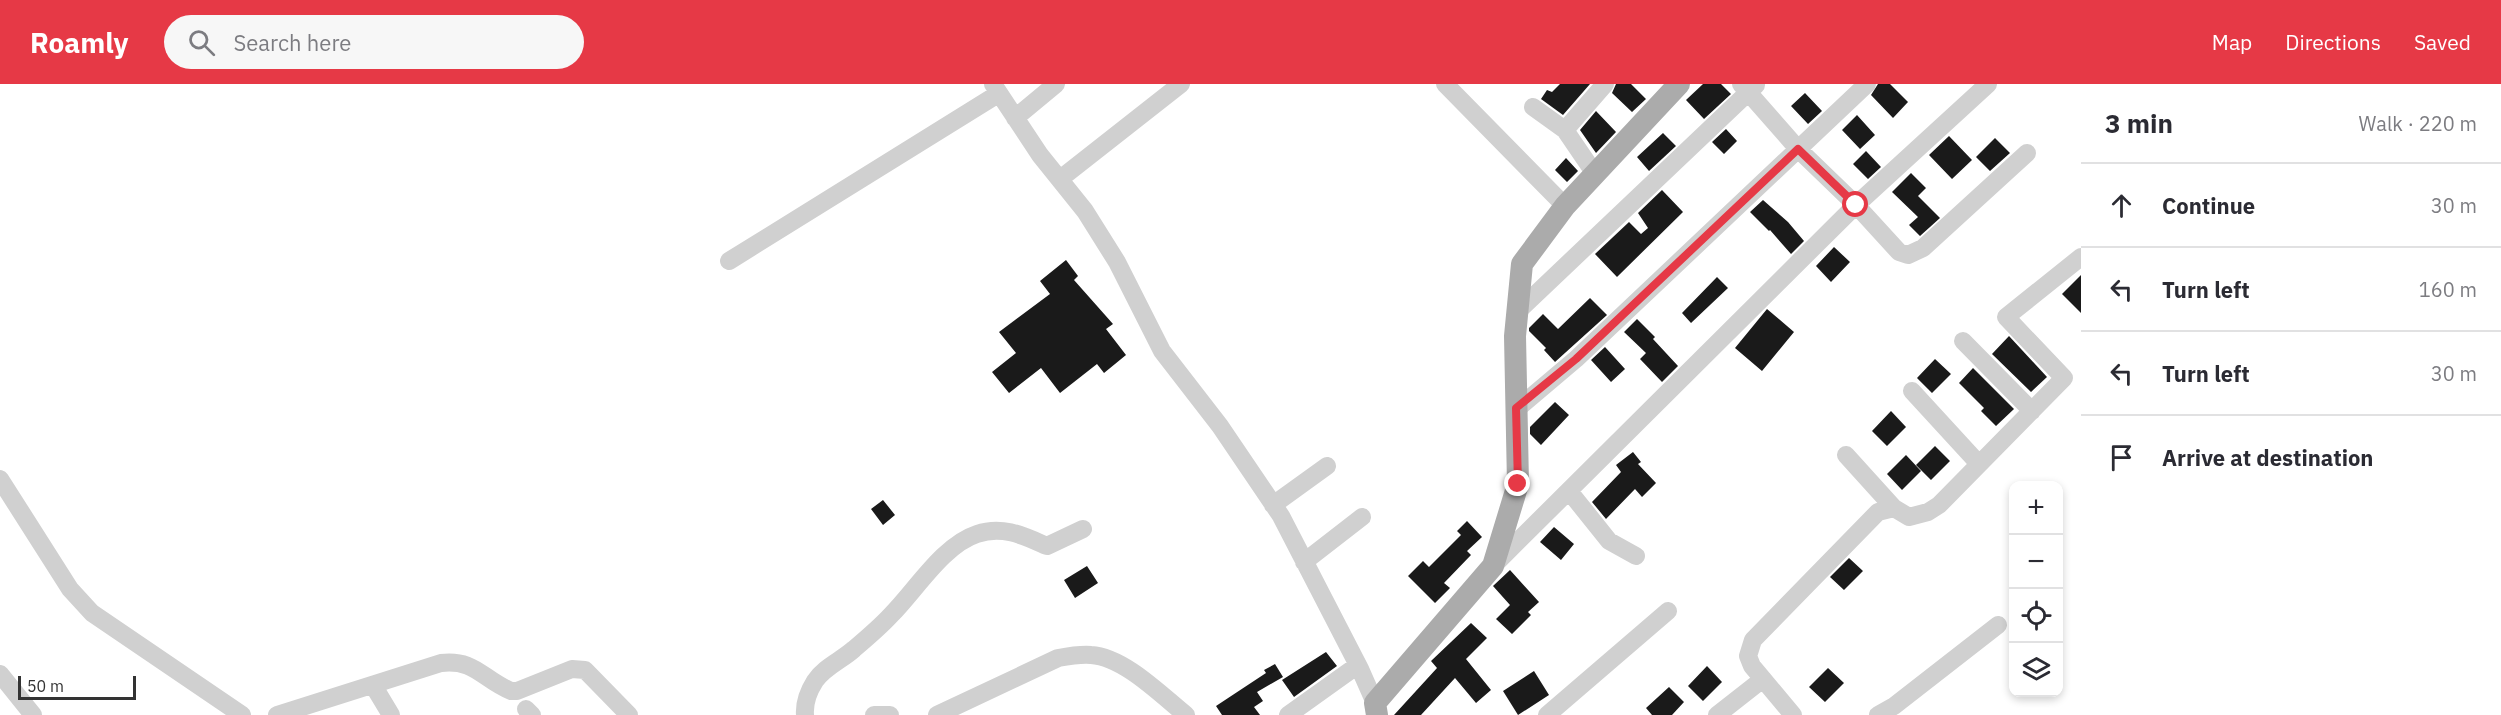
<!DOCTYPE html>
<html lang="en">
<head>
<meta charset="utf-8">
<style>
  :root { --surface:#fff; --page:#f7f7f7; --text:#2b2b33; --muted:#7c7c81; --line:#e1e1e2; --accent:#e63946 }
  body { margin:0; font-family:"IBM Plex Sans",sans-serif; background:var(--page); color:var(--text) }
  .controls { position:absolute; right:18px; bottom:18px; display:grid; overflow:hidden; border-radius:12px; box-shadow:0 3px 9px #0003 }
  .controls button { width:54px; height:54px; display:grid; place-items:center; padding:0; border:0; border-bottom:2px solid var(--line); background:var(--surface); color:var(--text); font:30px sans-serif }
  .scale { position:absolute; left:18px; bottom:15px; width:118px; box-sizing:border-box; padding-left:6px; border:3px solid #333; border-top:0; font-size:16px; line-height:21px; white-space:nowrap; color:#333; -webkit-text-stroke:4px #fff; paint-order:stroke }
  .stop { position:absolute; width:18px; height:18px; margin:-14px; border:4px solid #e63946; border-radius:50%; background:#fff }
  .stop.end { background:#e63946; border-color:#fff; box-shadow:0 2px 6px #0008 }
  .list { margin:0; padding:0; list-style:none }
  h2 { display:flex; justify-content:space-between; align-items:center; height:78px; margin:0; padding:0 24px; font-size:26px }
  h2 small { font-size:20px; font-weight:400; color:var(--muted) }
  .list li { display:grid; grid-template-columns:39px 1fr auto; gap:18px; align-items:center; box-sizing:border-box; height:84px; padding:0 24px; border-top:2px solid var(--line) }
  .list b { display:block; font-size:22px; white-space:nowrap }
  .list em { font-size:20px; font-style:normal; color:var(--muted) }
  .icon { flex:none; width:33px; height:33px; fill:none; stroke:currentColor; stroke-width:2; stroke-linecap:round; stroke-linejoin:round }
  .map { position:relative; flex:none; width:2081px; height:631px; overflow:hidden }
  header { display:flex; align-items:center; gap:36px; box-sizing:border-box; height:84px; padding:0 30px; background:var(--accent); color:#fff }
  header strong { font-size:28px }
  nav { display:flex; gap:33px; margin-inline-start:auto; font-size:21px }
  .search { width:420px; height:54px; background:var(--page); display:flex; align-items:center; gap:15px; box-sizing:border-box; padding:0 21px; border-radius:33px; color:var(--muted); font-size:22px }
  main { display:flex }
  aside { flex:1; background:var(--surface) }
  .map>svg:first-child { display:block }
</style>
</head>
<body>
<header>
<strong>Roamly</strong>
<div class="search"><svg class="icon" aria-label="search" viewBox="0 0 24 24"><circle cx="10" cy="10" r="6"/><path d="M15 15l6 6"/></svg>Search here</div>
<nav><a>Map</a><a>Directions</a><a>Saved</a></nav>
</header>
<main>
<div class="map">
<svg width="2081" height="631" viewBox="0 0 2081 631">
  <rect width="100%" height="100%" fill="#fff"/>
  <path fill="#1a1a1a" d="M 1560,0 L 1590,0 L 1563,31 L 1541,15 L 1547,6 L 1552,8 Z
    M 1616,0 L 1631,0 L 1646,15 L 1632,28 L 1612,9 Z
    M 1703,0 L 1721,0 L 1731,10 L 1704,35 L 1686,16 Z
    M 1878,0 L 1890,0 L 1908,18 L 1893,34 L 1871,11 Z
    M 1805,9 L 1822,27 L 1808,40 L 1791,22 Z
    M 1596,27 L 1616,48 L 1596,69 L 1580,46 Z
    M 1857,31 L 1875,51 L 1860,65 L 1842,46 Z
    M 1726,45 L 1737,57 L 1724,70 L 1712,58 Z
    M 1663,49 L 1676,62 L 1649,87 L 1637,73 Z
    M 1949,52 L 1972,76 L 1952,95 L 1929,71 Z
    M 1995,54 L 2010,69 L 1990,87 L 1976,73 Z
    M 1866,67 L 1881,83 L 1868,95 L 1853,80 Z
    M 1566,74 L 1578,87 L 1567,98 L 1555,86 Z
    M 1911,89 L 1926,104 L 1918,112 L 1940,134 L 1920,152 L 1909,141 L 1918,133 L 1892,108 Z
    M 1662,106 L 1683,128 L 1617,193 L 1595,170 L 1629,138 L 1641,150 L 1648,144 L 1638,129 Z
    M 1763,116 L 1788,138 L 1804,157 L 1791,170 L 1770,146 L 1769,147 L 1750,128 Z
    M 1834,163 L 1850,178 L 1831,198 L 1816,182 Z
    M 1066,176 L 1078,192 L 1074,196 L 1113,240 L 1106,245 L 1126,271 L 1104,289 L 1097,280 L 1060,309 L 1041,284 L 1009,309 L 992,288 L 1016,269 L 999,248 L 1050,210 L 1040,197 Z
    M 2081,191 L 2081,229 L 2062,210 Z
    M 1717,193 L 1728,204 L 1691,239 L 1682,229 Z
    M 1590,214 L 1607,231 L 1555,278 L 1544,266 L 1546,264 L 1529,247 L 1529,244 L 1543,230 L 1558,245 Z
    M 1767,225 L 1794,248 L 1762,287 L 1735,264 Z
    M 1637,235 L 1655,253 L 1653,255 L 1678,282 L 1662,298 L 1640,275 L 1646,269 L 1624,248 Z
    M 2009,252 L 2047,293 L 2031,308 L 1992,270 Z
    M 1605,263 L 1625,285 L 1611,298 L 1591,276 Z
    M 1935,275 L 1951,290 L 1932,309 L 1917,294 Z
    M 1973,284 L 2014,325 L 1996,342 L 1981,327 L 1984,324 L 1959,299 Z
    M 1555,318 L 1569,331 L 1541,361 L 1530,350 L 1530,343 Z
    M 1891,327 L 1906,343 L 1887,362 L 1872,347 Z
    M 1935,362 L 1950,377 L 1931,396 L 1916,381 Z
    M 1633,368 L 1641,378 L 1638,380 L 1656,399 L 1642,413 L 1635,405 L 1606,435 L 1592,418 L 1621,388 L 1616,381 Z
    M 1906,371 L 1921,387 L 1902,406 L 1887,390 Z
    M 883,416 L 895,431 L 883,441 L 871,425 Z
    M 1467,437 L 1482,453 L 1467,467 L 1471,471 L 1444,499 L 1450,504 L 1435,519 L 1408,492 L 1423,477 L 1429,483 L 1461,451 L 1457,447 Z
    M 1554,443 L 1574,460 L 1561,476 L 1540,458 Z
    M 1849,474 L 1863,487 L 1844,506 L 1830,493 Z
    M 1087,482 L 1098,499 L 1075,514 L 1064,496 Z
    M 1510,486 L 1539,518 L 1528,528 L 1531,531 L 1512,550 L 1496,535 L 1510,521 L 1493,502 Z
    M 1471,539 L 1487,554 L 1466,575 L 1491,606 L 1476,619 L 1455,594 L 1421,631 L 1394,631 L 1437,584 L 1431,577 Z
    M 1326,568 L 1337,582 L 1294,613 L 1282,596 Z
    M 1275,580 L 1283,593 L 1257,608 L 1263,617 L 1254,623 L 1260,631 L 1222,631 L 1216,622 L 1266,589 L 1264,586 Z
    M 1707,582 L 1722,598 L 1703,617 L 1688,602 Z
    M 1828,584 L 1844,599 L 1825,618 L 1809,603 Z
    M 1534,587 L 1549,611 L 1518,631 L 1503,607 Z
    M 1669,603 L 1684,618 L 1672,631 L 1652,631 L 1646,624 Z"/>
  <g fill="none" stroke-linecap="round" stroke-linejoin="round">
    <path stroke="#d0d0d0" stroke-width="18" d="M 993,0 L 1040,71 L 1085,127 L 1117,178 L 1162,267 L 1220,342 L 1281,432 L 1360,585 L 1375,619
      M 1445,0 L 1565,122
      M 1741,0 L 1798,65 L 1856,121 L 1899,168 L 1908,171 L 1923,164 L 2027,69
      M 1533,23 L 1565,46
      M 1015,34 L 1056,0
      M 1595,90 L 1565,46 L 1605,0
      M 1060,95 L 1181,0
      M 729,177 L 998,10
      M 1517,228 L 1756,1
      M 1963,257 L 2032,327
      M 1912,307 L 1979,380
      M 1517,325 L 1576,275 L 1867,0
      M 1846,371 L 1894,424
      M 0,395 L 70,505 L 92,529 L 242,631
      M 1569,407 L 1609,457 L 1636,472
      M 1273,421 L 1327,382
      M 1304,478 L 1362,433
      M 1493,482 L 1856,121 L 1988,0
      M 0,590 L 33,631
      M 373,601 L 391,631
      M 526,625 L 532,631
      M 277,631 L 441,579 C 475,575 482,595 511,607 L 517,607 L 572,585 L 585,586 L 629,631
      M 805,631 C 804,618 808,608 815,597 C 824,583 842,576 854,565 C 867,554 880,543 891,531 C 916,506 943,461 977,450 C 1003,441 1024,452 1047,462 L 1083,445
      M 874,631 L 890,631
      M 937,631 L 1058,574 C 1069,572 1080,570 1091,571 C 1124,573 1161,611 1186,631
      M 1288,631 L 1358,581
      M 1547,631 L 1668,527
      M 1717,631 L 1763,595
      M 1793,631 L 1752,582 L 1748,572 L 1753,556 L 1878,428 L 1894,424 L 1909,433 L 1928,428 L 1939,421 L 2064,294 L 2006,233 L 2081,173
      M 1878,631 L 1894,622 L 1998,541"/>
    <path stroke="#ababab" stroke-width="22" d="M 1377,631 L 1375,619 L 1493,482 L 1518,400 L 1515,252 L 1522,180 L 1565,122 L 1679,0"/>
  </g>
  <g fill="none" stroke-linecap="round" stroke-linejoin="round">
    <path stroke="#e63946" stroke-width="8" d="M 1518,400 L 1516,324 L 1576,275 L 1798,65 L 1856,121"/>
  </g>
</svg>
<div class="controls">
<button>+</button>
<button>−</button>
<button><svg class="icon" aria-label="locate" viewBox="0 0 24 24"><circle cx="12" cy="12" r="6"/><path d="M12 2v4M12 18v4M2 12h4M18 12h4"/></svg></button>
<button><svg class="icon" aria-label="layers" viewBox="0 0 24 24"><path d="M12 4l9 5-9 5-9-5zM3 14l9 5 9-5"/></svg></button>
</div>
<div class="scale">50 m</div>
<div class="stop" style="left:1856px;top:121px"></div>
<div class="stop end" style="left:1518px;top:400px"></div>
</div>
<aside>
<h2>3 min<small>Walk · 220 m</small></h2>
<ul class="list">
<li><svg class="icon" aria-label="ahead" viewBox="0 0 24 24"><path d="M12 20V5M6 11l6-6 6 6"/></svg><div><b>Continue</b></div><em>30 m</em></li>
<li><svg class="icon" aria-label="left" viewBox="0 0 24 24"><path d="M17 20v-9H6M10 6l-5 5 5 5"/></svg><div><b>Turn left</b></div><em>160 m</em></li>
<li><svg class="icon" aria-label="left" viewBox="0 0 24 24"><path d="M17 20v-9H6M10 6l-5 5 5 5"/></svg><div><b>Turn left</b></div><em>30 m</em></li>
<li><svg class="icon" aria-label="arrive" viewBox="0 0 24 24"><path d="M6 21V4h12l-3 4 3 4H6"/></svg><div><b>Arrive at destination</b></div></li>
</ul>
</aside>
</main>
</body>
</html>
